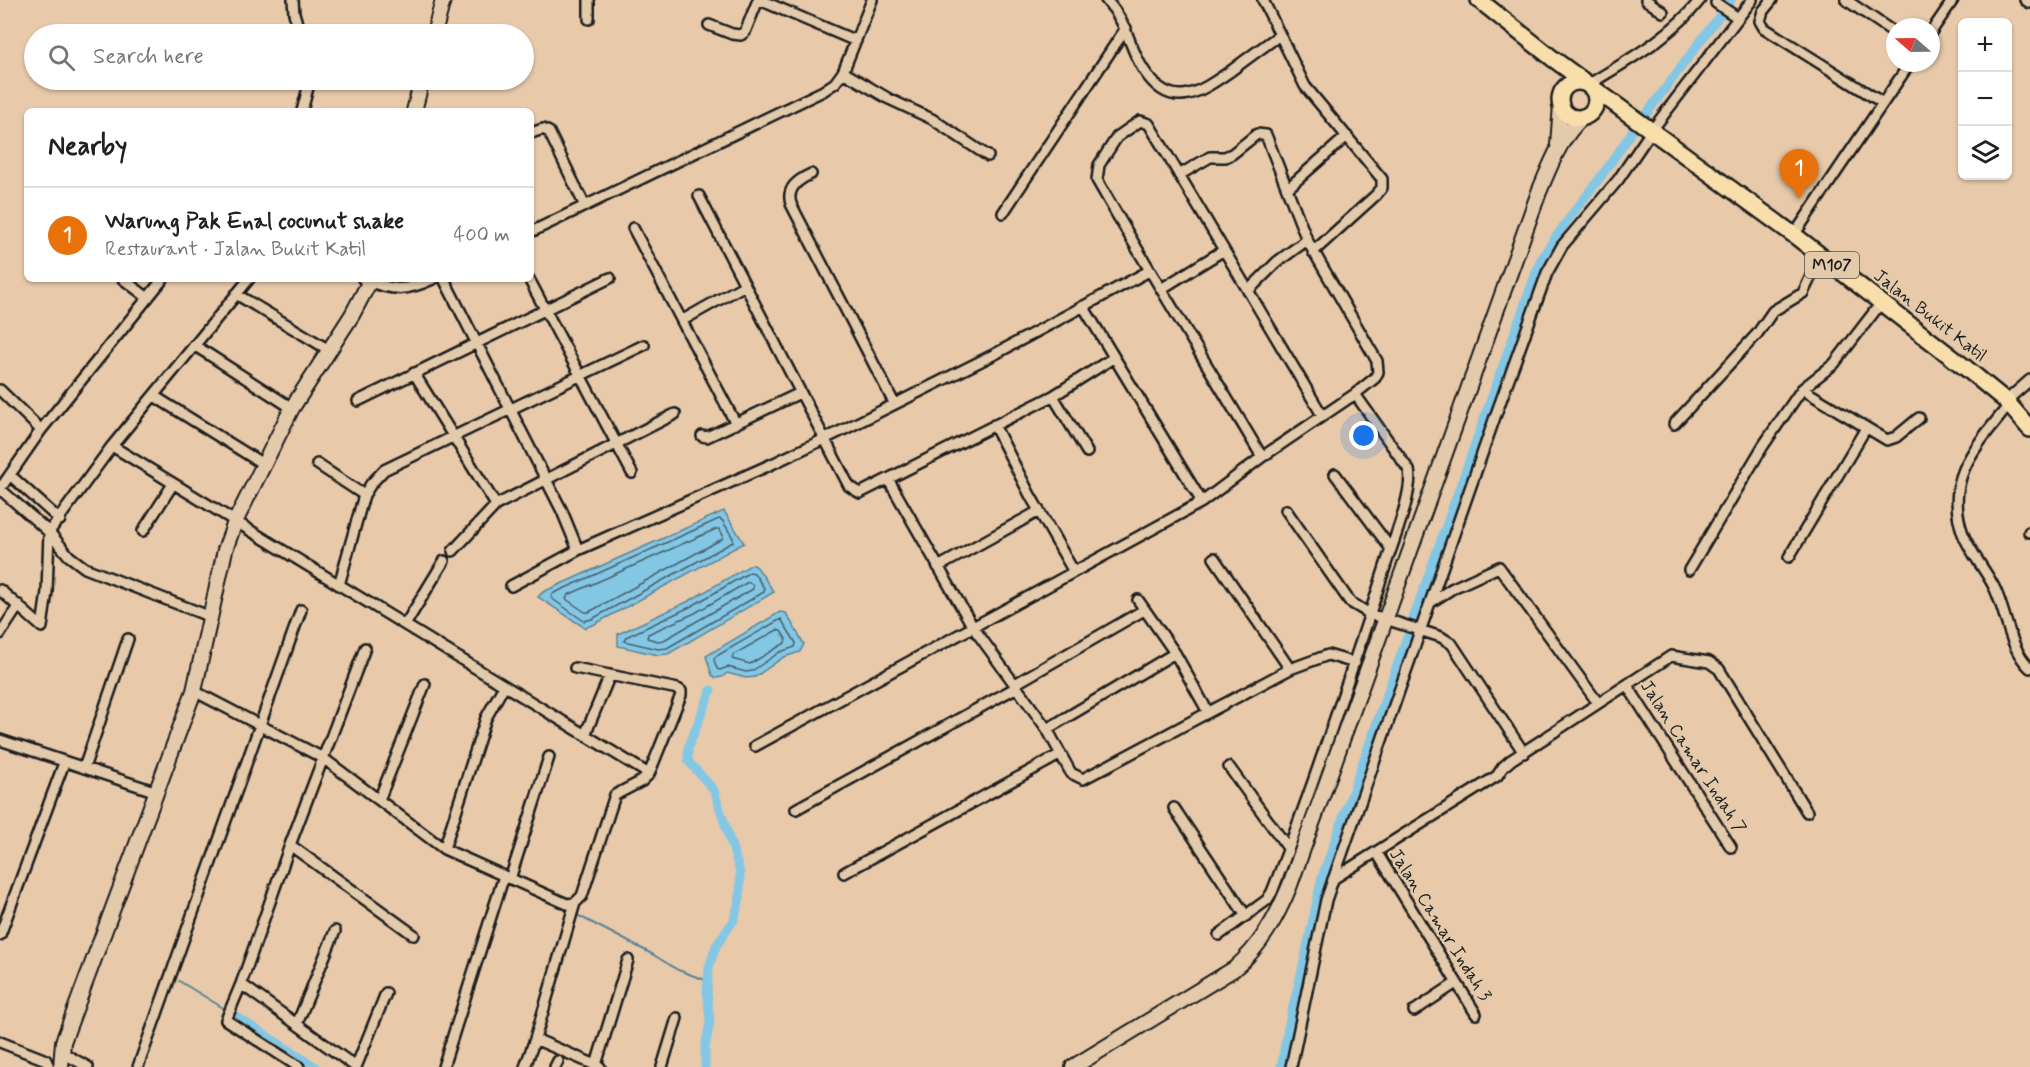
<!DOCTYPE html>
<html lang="en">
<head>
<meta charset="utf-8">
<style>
  :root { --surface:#fff; --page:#f2f2f2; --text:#202124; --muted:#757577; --line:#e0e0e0; --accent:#1a73e8 }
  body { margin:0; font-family:Mynerve,sans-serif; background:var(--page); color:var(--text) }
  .controls { position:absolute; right:18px; top:18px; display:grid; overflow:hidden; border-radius:9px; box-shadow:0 2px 4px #0004 }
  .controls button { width:54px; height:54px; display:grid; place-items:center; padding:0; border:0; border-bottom:2px solid var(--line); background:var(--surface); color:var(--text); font:30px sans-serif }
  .compass { position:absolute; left:1886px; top:18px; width:54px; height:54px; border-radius:50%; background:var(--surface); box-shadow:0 2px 4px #0004; rotate:290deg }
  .you { position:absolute; left:1364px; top:436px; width:21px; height:21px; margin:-15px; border:4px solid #fff; border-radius:50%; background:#1a73e8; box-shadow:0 0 0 9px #1a73e833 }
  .badge { display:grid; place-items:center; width:39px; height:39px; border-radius:50%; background:var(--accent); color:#fff; font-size:20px; font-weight:700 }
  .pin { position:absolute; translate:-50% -50px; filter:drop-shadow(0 2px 3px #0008) }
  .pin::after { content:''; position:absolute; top:32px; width:21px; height:18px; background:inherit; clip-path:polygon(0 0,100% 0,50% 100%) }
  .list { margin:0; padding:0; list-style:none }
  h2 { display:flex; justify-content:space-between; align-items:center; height:78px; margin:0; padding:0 24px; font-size:26px }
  h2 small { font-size:20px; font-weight:400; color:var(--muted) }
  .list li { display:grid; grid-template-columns:39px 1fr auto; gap:18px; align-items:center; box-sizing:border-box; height:96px; padding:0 24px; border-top:2px solid var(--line) }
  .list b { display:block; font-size:22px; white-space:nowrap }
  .list p { margin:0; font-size:20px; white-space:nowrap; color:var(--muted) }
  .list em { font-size:20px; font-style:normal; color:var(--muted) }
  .icon { flex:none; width:33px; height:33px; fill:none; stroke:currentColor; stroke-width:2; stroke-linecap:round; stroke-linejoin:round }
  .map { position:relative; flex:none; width:2030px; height:1067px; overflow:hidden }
  .search { position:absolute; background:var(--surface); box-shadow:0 2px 4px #0004; left:24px; top:24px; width:510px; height:66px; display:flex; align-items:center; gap:15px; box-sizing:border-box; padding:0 21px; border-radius:33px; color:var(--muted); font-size:22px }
  .panel { position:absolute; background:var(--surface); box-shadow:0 2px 4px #0004; left:24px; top:108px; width:510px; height:174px; border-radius:9px }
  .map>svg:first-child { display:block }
</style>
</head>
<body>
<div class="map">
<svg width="2030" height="1067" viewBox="0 0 2030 1067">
  <rect width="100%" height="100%" fill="#e8caab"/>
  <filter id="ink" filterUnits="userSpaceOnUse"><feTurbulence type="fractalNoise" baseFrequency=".0167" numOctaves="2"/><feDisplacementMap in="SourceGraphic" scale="12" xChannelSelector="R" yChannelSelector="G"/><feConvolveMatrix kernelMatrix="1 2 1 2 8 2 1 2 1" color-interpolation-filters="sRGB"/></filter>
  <g filter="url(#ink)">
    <path fill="#84c7e5" stroke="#5a8395" stroke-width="1.5" d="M 724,511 L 744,543 L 595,624 L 585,628 L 538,597 L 543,592 Z
      M 752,564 L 757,567 L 774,592 L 668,654 L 658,655 L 618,646 L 618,634 L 689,601 Z
      M 780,612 L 786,613 L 804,644 L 800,652 L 784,657 L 755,677 L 746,678 L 727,673 L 722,677 L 716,678 L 712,675 L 706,656 Z"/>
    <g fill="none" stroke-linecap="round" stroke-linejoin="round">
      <path stroke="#46606c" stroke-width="1.5" d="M 719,519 L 722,520 L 733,538 L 733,542 L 592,619 L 584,621 L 551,598 L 552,594 Z
        M 716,529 L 719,529 L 723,535 L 722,539 L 589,612 L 585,612 L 566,599 L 568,595 Z
        M 750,572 L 754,573 L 764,588 L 764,592 L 667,648 L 658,649 L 624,641 L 626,637 L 692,606 Z
        M 748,582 L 753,585 L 753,589 L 664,640 L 658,641 L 647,638 L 648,634 L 695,613 Z
        M 781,619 L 796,643 L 795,647 L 780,652 L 752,671 L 746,672 L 728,667 L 720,670 L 717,669 L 714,660 L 715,657 Z
        M 777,630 L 781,631 L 786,639 L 785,643 L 750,664 L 732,659 L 733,655 Z"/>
      <path stroke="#5a8395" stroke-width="2" d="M 579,916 L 652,954 L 678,970 L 708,981
        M 179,981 L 225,1009"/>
      <path stroke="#84c7e5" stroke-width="9" d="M 1647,113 L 1731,0
        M 1410,627 L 1540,261 C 1567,215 1605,177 1632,131
        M 235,1016 L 316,1067
        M 705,1067 L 705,1048 L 710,1022 L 707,991 L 709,967 L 716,946 L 734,920 L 740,898 L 740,872 L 714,790 L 688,761 L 688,748 L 711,690
        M 1281,1067 L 1288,1027 L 1305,957 L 1322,877 L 1407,637"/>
      <g stroke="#1c1c1c" stroke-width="14">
        <path id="street" d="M 293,0 L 294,13 L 300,34
          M 760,0 L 856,41
          M 1106,0 C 1128,23 1128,45 1143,69 C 1171,113 1199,93 1232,70 C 1248,58 1264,46 1280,35
          M 1263,0 L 1305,86 L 1382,179 L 1382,188 L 1376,195 L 1313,252
          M 1646,0 L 1663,12
          M 1772,0 L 1763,11 L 1760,21 L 1764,28 L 1883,103
          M 1846,0 L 1895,33
          M 2025,0 L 2030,3
          M 1716,3 L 1738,18
          M 589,19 L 589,0
          M 709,25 L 732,34 L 741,35 L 745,32 L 758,0
          M 1931,32 L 1953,0
          M 843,72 L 889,99 L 932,119 L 988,156
          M 1588,85 C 1628,60 1671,37 1700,0
          M 302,111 L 310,80
          M 531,133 L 543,129 L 549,132 L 585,206
          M 811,174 C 798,180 786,188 791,204 L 894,403
          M 1287,189 L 1347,136
          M 699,196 L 849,486 L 860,493 L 1053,396 L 1113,358
          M 1003,213 L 1126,28
          M 633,228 L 736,424
          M 531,232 L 823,91 L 835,83 L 843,72 L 872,0
          M 1794,235 L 1910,63
          M 123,279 L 148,298
          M 363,279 C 392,291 405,292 433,279
          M 444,279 L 562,511 L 578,550
          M 529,279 L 632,473
          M 1161,289 L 1224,250
          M 1248,291 L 1277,262 L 1307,240
          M 236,294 L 329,350
          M 1083,306 L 1202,502
          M 683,320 L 745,285
          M 194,345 L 292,408
          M 414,373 L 496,505
          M 1802,389 L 1887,440 L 1896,437 L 1919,418
          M 0,390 L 41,430
          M 154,396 L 263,464
          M 1053,396 L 1087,452
          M 358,401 L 610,278
          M 2006,401 L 2030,380
          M 2009,405 C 1977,445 1943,479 1963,534 C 1971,554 1986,570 1995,589 C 2007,615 2009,648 2030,668
          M 1674,424 L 1757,334 L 1773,311 L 1803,293 L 1812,274 L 1823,257
          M 994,425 L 1030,495 L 1074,572
          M 702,436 L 707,437 L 800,393
          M 112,446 L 649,774
          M 1262,457 C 1207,364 1150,273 1097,180 L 1099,165 L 1117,137 L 1140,121 L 1149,124 L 1322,415
          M 317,464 L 364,495
          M 1335,474 L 1391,549
          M 10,475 L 60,520
          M 888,479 L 973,627 L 1047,729 L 1071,773 L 1083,779 L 1290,669 L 1328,655 L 1355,663
          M 0,489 L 41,430 L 163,279
          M 0,489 L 49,532 L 69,556 L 85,568 L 211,617
          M 1286,510 L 1350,602 L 1370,614 L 1441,637 L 1452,644 L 1524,753
          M 143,531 L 173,484
          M 2029,532 L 2030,532
          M 453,551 L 496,505 L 675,414
          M 1789,557 L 1866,428
          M 1214,558 L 1290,669
          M 938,567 L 1039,511
          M 1689,570 L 1763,446 L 1802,389 L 1834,364 L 1881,303
          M 339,585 L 364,495 L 371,484 L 384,470 L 644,345
          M 511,586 L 578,550 L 772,464 L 837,433 L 995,354 L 1149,271
          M 0,590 L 42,627
          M 1138,600 L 1175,653 L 1208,712
          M 1431,602 L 1453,588 L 1499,567 L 1598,703
          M 405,625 L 444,561
          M 42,627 L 47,592 L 49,532 L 112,446 L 249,279
          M 0,634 L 19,605
          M 1015,684 L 1144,610
          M 1627,685 L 1731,847
          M 194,691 L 323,758 L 444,849 L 567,904 L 575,903
          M 1047,729 L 1175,653
          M 585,735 L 610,675
          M 0,740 L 157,792
          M 755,746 L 1202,502 L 1262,457 L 1355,394 L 1375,378 L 1378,372 L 1377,361 L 1307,240 L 1266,135 L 1257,134 L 1232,154 L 1225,157 L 1210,157 L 1179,175
          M 1229,767 L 1288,848
          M 84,768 L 128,639
          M 379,800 L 425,684
          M 1174,808 L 1246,916
          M 796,809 L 1017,687
          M 290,845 L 414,935
          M 444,849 L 486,718 L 504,686
          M 1377,853 L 1476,1014
          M 844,873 L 1061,754
          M 510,879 L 549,757
          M 1333,879 L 1497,776 L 1503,767 L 1511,760 L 1671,656 L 1709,662 L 1719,669 L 1807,812
          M 0,935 L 64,763
          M 1219,935 L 1267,900 L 1272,892 C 1314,785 1350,676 1385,567 C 1392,544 1414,492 1409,470 L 1355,394
          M 241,984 L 356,1067 L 386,993
          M 1414,1011 L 1456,983
          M 297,1024 L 335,931
          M 535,1039 L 600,1067
          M 0,1042 L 46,1060 L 49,1067
          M 61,1052 L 88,1067
          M 596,1065 L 628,960
          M 138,1067 L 301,610
          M 299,1067 L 226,1020 L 241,984 L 290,845 L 365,648
          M 443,1067 L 504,876
          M 525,1067 L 535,1039 L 575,903 L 582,896 L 615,795 L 642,781 L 649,774 L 681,695 L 681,691 L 678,689 L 575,668
          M 555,1067 L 558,1061
          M 662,1067 L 677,1018
          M 1291,1067 L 1326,900 L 1495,417 L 1547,273 L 1562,246 L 1618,180 L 1652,130 L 1752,0"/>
      </g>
      <g stroke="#1c1c1c" stroke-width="18">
        <path id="secondary" d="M 434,34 L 443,0
          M 414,111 L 422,80
          M 1558,145 L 1561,104
          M 61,1067 L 63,1042 L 194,691 L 225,550 L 235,522 L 292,408 L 352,315 L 371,279
          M 1073,1067 L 1234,969 C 1261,946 1277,917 1290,885 L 1539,192 C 1551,164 1560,137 1584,116"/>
      </g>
      <g stroke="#1c1c1c" stroke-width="20">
        <path id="primary" d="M 1479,0 L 1552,58 L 1794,235 L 1967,369 L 2006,401 L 2030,429
          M1560 100a18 18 0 1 1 36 0a18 18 0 1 1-36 0Z"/>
      </g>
      <use href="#street" stroke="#e3caab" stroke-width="9"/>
      <use href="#secondary" stroke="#e3caab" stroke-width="14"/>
      <use href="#primary" stroke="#f8deab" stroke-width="15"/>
    </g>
  </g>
  <g text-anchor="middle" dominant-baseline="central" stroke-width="5" stroke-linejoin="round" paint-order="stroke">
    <rect fill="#e3caab" stroke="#585047" stroke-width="1.5" x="1805" y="252" width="54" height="26" rx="4.5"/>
    <g font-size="16" font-weight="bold" fill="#1c1c1c">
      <text x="1832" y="265">M107</text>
    </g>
    <g font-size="18" fill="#1c1c1c" stroke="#e3caab">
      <text transform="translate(1930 316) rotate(38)">Jalan Bukit Katil</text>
      <text transform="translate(1693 757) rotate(57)">Jalan Camar Indah 7</text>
      <text transform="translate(1440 925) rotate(58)">Jalan Camar Indah 3</text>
    </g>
  </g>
</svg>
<div class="controls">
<button>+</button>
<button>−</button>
<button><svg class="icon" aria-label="layers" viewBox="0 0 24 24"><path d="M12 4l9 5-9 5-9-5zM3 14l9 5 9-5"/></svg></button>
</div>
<svg class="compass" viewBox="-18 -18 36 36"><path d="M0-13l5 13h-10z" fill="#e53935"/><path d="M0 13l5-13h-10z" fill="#757577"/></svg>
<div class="you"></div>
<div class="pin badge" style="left:1799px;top:199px;background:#e8710a">1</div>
<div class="search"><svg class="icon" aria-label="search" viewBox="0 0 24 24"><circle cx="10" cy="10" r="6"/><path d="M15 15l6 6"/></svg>Search here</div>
<section class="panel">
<h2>Nearby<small></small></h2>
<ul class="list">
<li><span class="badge" style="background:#e8710a">1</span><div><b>Warung Pak Enal cocunut shake</b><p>Restaurant · Jalan Bukit Katil</p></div><em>400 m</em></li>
</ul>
</section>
</div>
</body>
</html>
